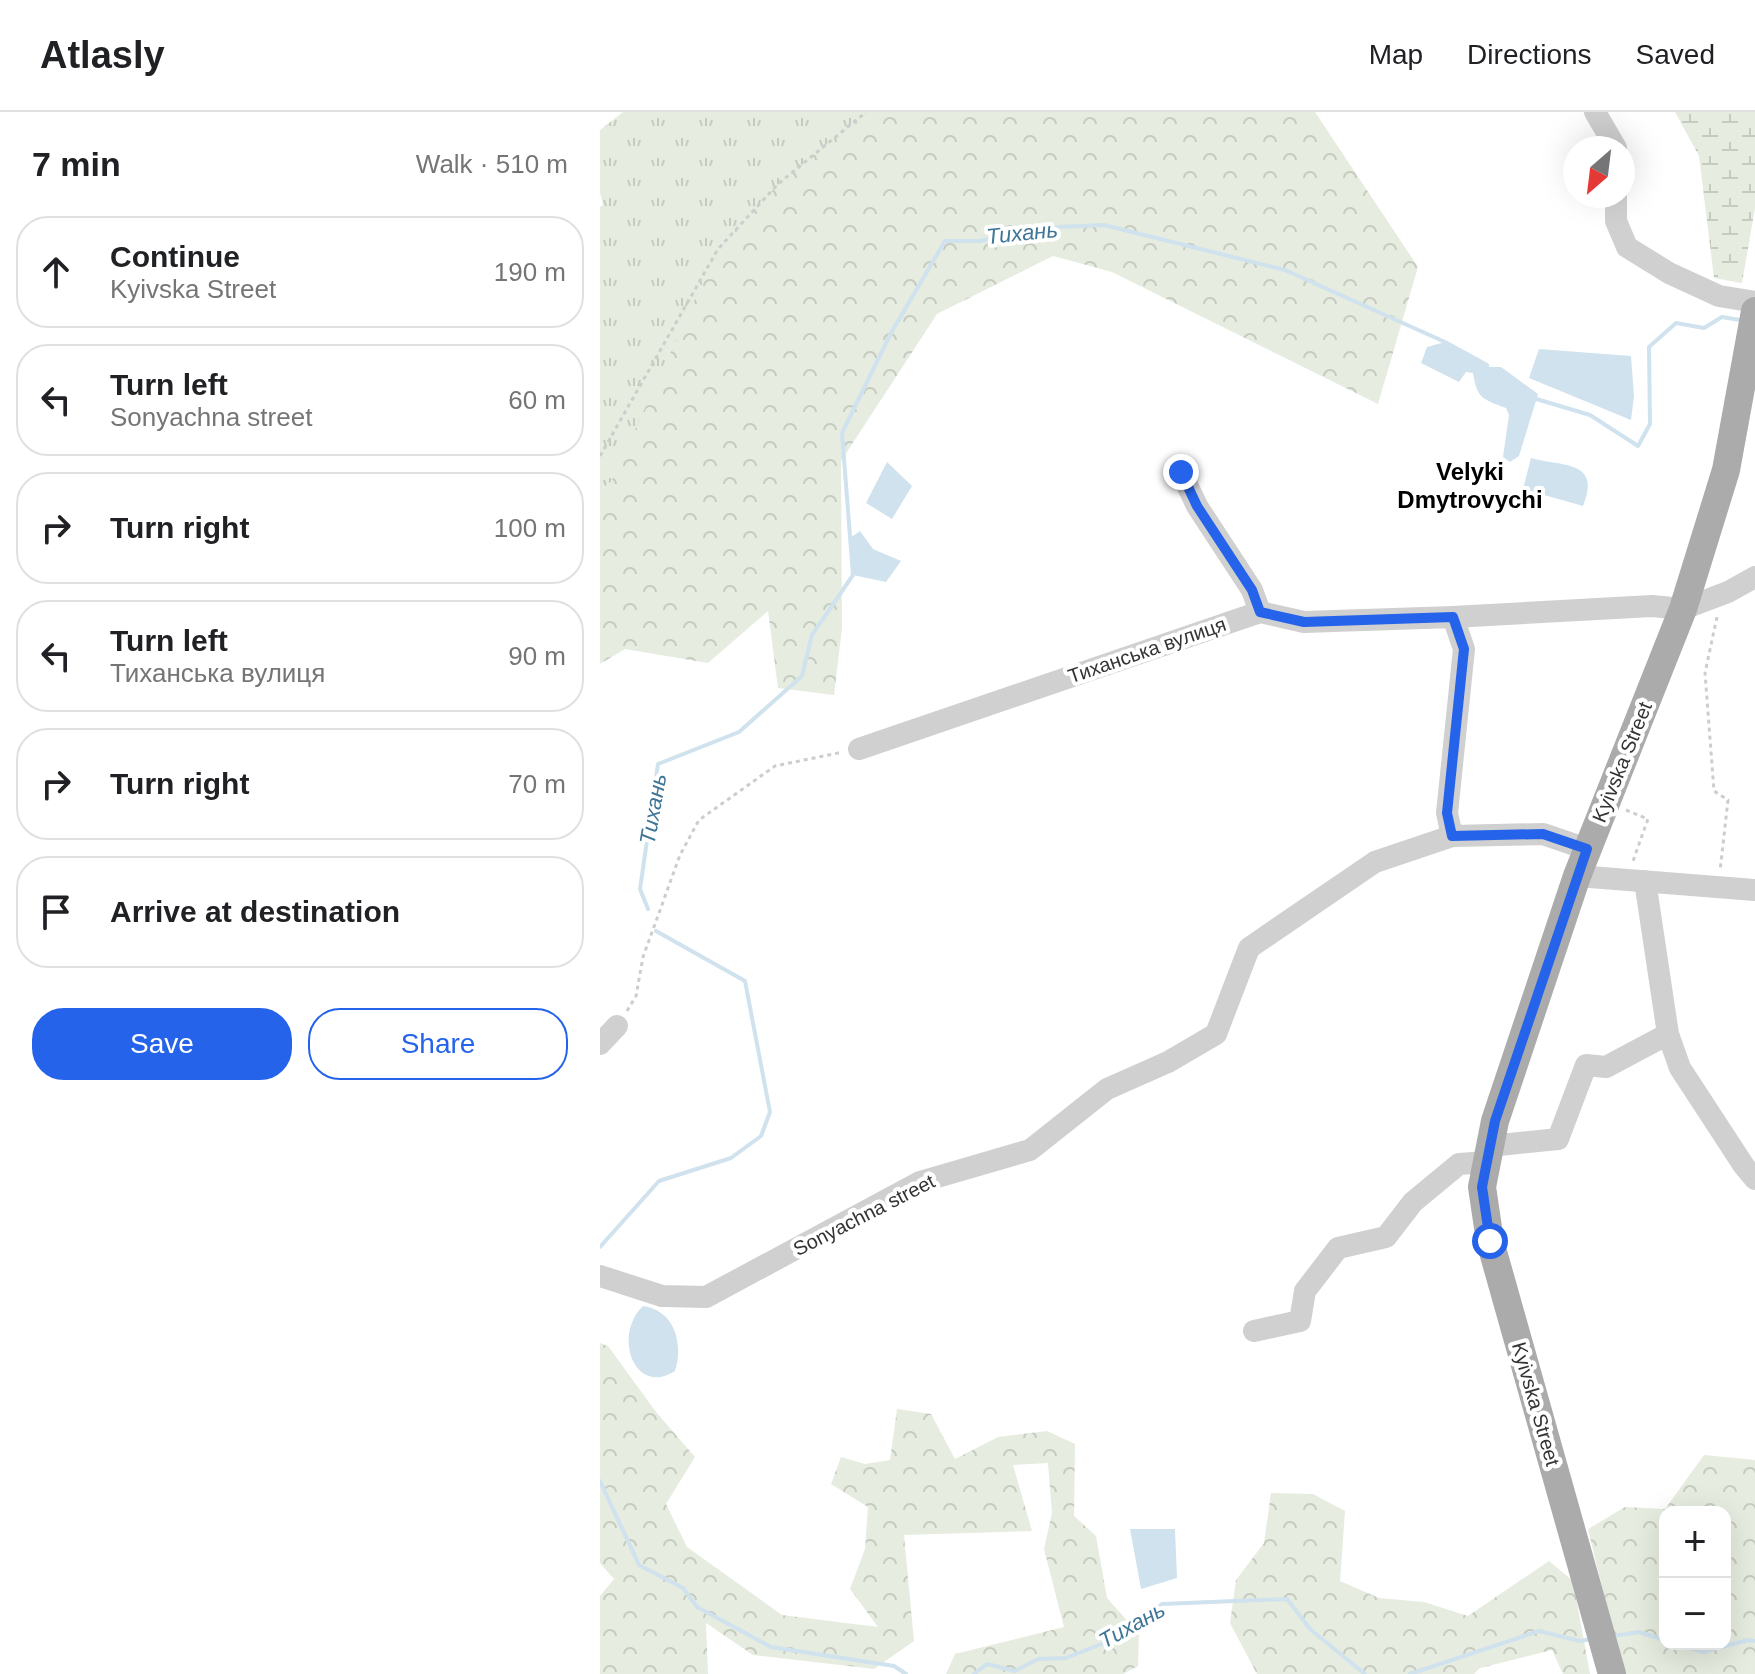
<!DOCTYPE html>
<html lang="en">
<head>
<meta charset="utf-8">
<style>
  :root { --surface:#fff; --page:#f6f6f6; --text:#202124; --muted:#757577; --line:#e0e0e0; --accent:#2563eb }
  body { margin:0; font-family:Helvetica,sans-serif; background:var(--page); color:var(--text) }
  .controls { position:absolute; right:24px; bottom:24px; display:grid; overflow:hidden; border-radius:16px; box-shadow:0 8px 32px #0002 }
  .controls button { width:72px; height:72px; display:grid; place-items:center; padding:0; border:0; border-bottom:2px solid var(--line); background:var(--surface); color:var(--text); font:40px sans-serif }
  .compass { position:absolute; left:963px; top:24px; width:72px; height:72px; border-radius:50%; background:var(--surface); box-shadow:0 8px 32px #0002; rotate:208deg }
  .stop { position:absolute; width:24px; height:24px; margin:-18px; border:6px solid #2563eb; border-radius:50%; background:#fff }
  .stop.end { background:#2563eb; border-color:#fff; box-shadow:0 2px 8px #0008 }
  .list { margin:0; padding:0; list-style:none }
  h2 { display:flex; justify-content:space-between; align-items:center; height:104px; margin:0; padding:0 32px; font-size:34px }
  h2 small { font-size:26px; font-weight:400; color:var(--muted) }
  .list li { display:grid; grid-template-columns:52px 1fr auto; gap:24px; align-items:center; box-sizing:border-box; height:112px; margin:0 16px 16px; padding:0 16px; border:2px solid var(--line); border-radius:32px }
  .list b { display:block; font-size:30px; white-space:nowrap }
  .list p { margin:0; font-size:26px; white-space:nowrap; color:var(--muted) }
  .list em { font-size:26px; font-style:normal; color:var(--muted) }
  .actions { display:flex; gap:16px; padding:24px 32px }
  .actions a { flex:1; padding:18px 0; border:2px solid var(--accent); border-radius:32px; text-align:center; font-size:28px; color:var(--accent) }
  .actions .main { background:var(--accent); color:#fff }
  .icon { flex:none; width:44px; height:44px; fill:none; stroke:currentColor; stroke-width:2; stroke-linecap:round; stroke-linejoin:round }
  .map { position:relative; flex:none; width:1155px; height:1562px; overflow:hidden }
  header { display:flex; align-items:center; gap:48px; box-sizing:border-box; height:112px; padding:0 40px; background:var(--surface); border-bottom:2px solid var(--line) }
  header strong { font-size:38px }
  nav { display:flex; gap:44px; margin-inline-start:auto; font-size:28px }
  main { display:flex }
  aside { flex:1; background:var(--surface) }
  .map>svg:first-child { display:block }
</style>
</head>
<body>
<header>
<strong>Atlasly</strong>
<nav><a>Map</a><a>Directions</a><a>Saved</a></nav>
</header>
<main>
<aside>
<h2>7 min<small>Walk · 510 m</small></h2>
<ul class="list">
<li><svg class="icon" aria-label="ahead" viewBox="0 0 24 24"><path d="M12 20V5M6 11l6-6 6 6"/></svg><div><b>Continue</b><p>Kyivska Street</p></div><em>190 m</em></li>
<li><svg class="icon" aria-label="left" viewBox="0 0 24 24"><path d="M17 20v-9H6M10 6l-5 5 5 5"/></svg><div><b>Turn left</b><p>Sonyachna street</p></div><em>60 m</em></li>
<li><svg class="icon" aria-label="right" viewBox="0 0 24 24"><path d="M7 20v-9h11M14 6l5 5-5 5"/></svg><div><b>Turn right</b></div><em>100 m</em></li>
<li><svg class="icon" aria-label="left" viewBox="0 0 24 24"><path d="M17 20v-9H6M10 6l-5 5 5 5"/></svg><div><b>Turn left</b><p>Тиханська вулиця</p></div><em>90 m</em></li>
<li><svg class="icon" aria-label="right" viewBox="0 0 24 24"><path d="M7 20v-9h11M14 6l5 5-5 5"/></svg><div><b>Turn right</b></div><em>70 m</em></li>
<li><svg class="icon" aria-label="arrive" viewBox="0 0 24 24"><path d="M6 21V4h12l-3 4 3 4H6"/></svg><div><b>Arrive at destination</b></div></li>
</ul>
<div class="actions"><a class="main">Save</a><a>Share</a></div>
</aside>
<div class="map">
<svg width="1155" height="1562" viewBox="0 0 1155 1562">
  <defs>
    <pattern id="grass-tufts" width="24" height="20" patternUnits="userSpaceOnUse" patternTransform="scale(2)"><rect width="24" height="20" fill="#e6ecdf"/><path d="M3 7l-1-3M5 7V3M7 7l1-3M15 17l-1-3M17 17v-4M19 17l1-3" fill="none" stroke="#c6cbc0"/></pattern>
    <pattern id="forest-crowns" width="20" height="18" patternUnits="userSpaceOnUse" patternTransform="scale(2)"><rect width="20" height="18" fill="#e6ecdf"/><path d="M2 6a3 3 0 1 1 6 0M12 15a3 3 0 1 1 6 0" fill="none" stroke="#c6cbc0"/></pattern>
    <pattern id="wetland-marsh" width="20" height="14" patternUnits="userSpaceOnUse" patternTransform="scale(2)"><rect width="20" height="14" fill="#e6ecdf"/><path d="M1 5h8M5 5V1M11 12h8M15 12V8" fill="none" stroke="#c6cbc0"/></pattern>
  </defs>
  <rect width="100%" height="100%" fill="#fff"/>
  <path fill="url(#grass-tufts)" d="M 23,0 L 270,0 L 11,370 L 0,378 L 0,95 L 3,93 L 0,80 L 0,18 Z"/>
  <path fill="url(#forest-crowns)" fill-rule="evenodd" d="M 266,0 L 715,0 L 818,155 L 778,292 L 512,160 L 453,144 L 337,202 L 241,349 L 242,516 L 234,583 L 178,576 L 168,499 L 108,551 L 25,537 L 0,552 L 0,378 L 11,370 L 118,137 L 178,72 Z
    M 0,1231 L 8,1234 L 56,1300 L 95,1345 L 66,1392 L 87,1435 L 182,1503 L 278,1515 L 250,1477 L 265,1437 L 268,1395 L 231,1372 L 241,1345 L 265,1352 L 290,1348 L 297,1297 L 331,1302 L 355,1347 L 398,1325 L 447,1319 L 475,1332 L 474,1404 L 496,1424 L 507,1486 L 539,1522 L 538,1554 L 523,1562 L 346,1562 L 355,1542 L 464,1515 L 444,1437 L 452,1401 L 448,1351 L 413,1353 L 432,1419 L 304,1423 L 314,1529 L 274,1557 L 153,1543 L 106,1511 L 108,1562 L 0,1562 L 0,1484 L 14,1467 L 0,1451 Z
    M 1104,1343 L 1155,1348 L 1155,1562 L 1023,1562 L 988,1417 L 1025,1395 L 1065,1397 ZM 1065,1400 L 1125,1400 L 1125,1532 L 1065,1532 Z
    M 671,1381 L 713,1382 L 745,1399 L 740,1469 L 779,1486 L 824,1490 L 868,1504 L 949,1449 L 973,1469 L 990,1562 L 963,1562 L 952,1538 L 880,1556 L 874,1562 L 657,1562 L 630,1511 L 636,1468 L 664,1431 Z"/>
  <path fill="url(#wetland-marsh)" d="M 1075,0 L 1155,0 L 1155,96 L 1142,171 L 1114,166 L 1099,44 Z"/>
  <path fill="#cfe2ee" d="M 845,230 L 890,255 L 901,255 L 938,282 L 919,344 L 910,350 L 903,345 L 909,303 L 906,296 C 883,287 877,287 873,261 L 866,260 L 859,270 L 821,251 L 827,235 Z
    M 939,237 L 1031,244 L 1034,284 L 1031,308 L 929,266 Z
    M 931,346 C 961,355 1002,347 983,394 L 923,377 Z
    M 287,350 L 312,374 L 292,407 L 266,391 Z
    M 260,419 L 273,437 L 301,449 L 286,470 L 253,463 L 250,426 Z
    M 43,1194 C 74,1198 84,1231 75,1259 C 35,1285 12,1224 43,1194 Z
    M 530,1417 L 575,1417 L 577,1466 L 541,1477 Z"/>
  <g fill="none" stroke-linecap="round" stroke-linejoin="round">
    <path stroke="#cfe2ee" stroke-width="4" d="M 933,286 L 990,303 L 1038,334 L 1050,312 L 1049,235 L 1076,211 L 1104,216 L 1122,205 L 1140,208
      M 48,797 L 40,777 L 58,652 L 139,620 L 202,564 L 212,523 L 253,463 L 242,321 L 291,221 L 345,129 L 381,129 L 417,119 L 434,122 L 458,115 L 504,113 L 685,158 L 845,230 L 887,253
      M 0,1135 L 59,1069 L 131,1046 L 161,1024 L 170,1000 L 145,869 L 56,819
      M 0,1369 L 39,1453 L 83,1476 L 97,1495 L 171,1535 L 294,1554 L 306,1562
      M 1013,1524 L 1039,1520 L 1065,1528
      M 1077,1532 L 1103,1540 L 1148,1528 L 1155,1529
      M 374,1562 L 387,1552 L 415,1559 L 438,1547 L 466,1546 L 514,1527 L 562,1492 L 687,1487 L 711,1518 L 765,1562
      M 810,1562 L 939,1519 L 980,1529 L 992,1527"/>
    <path stroke="#cdcdcd" stroke-width="3" stroke-dasharray="4 4" stroke-linecap="butt" d="M 0,344 L 118,137 L 178,72 L 266,0
      M 1117,505 L 1105,561 L 1114,679 L 1128,688 L 1120,759
      M 1026,698 L 1048,707 L 1033,749
      M 27,899 L 36,884 L 43,845 L 80,743 L 99,708 L 175,654 L 243,640"/>
    <path stroke="#d0d0d0" stroke-width="22" d="M 995,0 L 1016,36
      M 1016,84 L 1016,109 L 1027,135 L 1069,161 L 1119,184 L 1155,190
      M 581,360 L 597,394 L 652,478 L 660,500
      M 259,637 L 660,500 L 704,510 L 853,505 L 1052,494 L 1083,497 L 1128,480 L 1155,465
      M 852,724 L 847,701 L 864,537 L 853,505
      M 977,764 L 1155,778
      M 1045,769 L 1068,922 L 1080,956 L 1144,1054 L 1155,1067
      M 0,932 L 17,914
      M 890,1034 L 958,1027 L 986,953 L 1006,955 L 1068,922
      M 0,1164 L 62,1184 L 106,1185 L 320,1070 L 430,1038 L 507,977 L 568,950 L 616,922 L 649,836 L 775,750 L 852,724 L 943,722 L 987,737
      M 654,1219 L 700,1209 L 705,1179 L 738,1136 L 786,1125 L 813,1090 L 859,1052 L 887,1050"/>
    <path stroke="#ababab" stroke-width="28" d="M 1012,1562 L 890,1129 L 882,1075 L 895,1009 L 977,764 L 1083,497 L 1126,358 L 1155,199"/>
  </g>
  <g fill="none" stroke-linecap="round" stroke-linejoin="round">
    <path stroke="#2563eb" stroke-width="10" d="M 581,360 L 597,394 L 652,478 L 660,500 L 704,510 L 853,505 L 864,537 L 847,701 L 852,724 L 943,722 L 987,737 L 895,1009 L 882,1075 L 890,1129"/>
  </g>
  <g text-anchor="middle" dominant-baseline="central" stroke-width="8" stroke-linejoin="round" paint-order="stroke">
    <g font-size="20" fill="#333" stroke="#fff">
      <text transform="translate(547 538) rotate(-19)">Тиханська вулиця</text>
      <text transform="translate(1022 650) rotate(-68)">Kyivska Street</text>
      <text transform="translate(264 1103) rotate(-27)">Sonyachna street</text>
      <text transform="translate(936 1292) rotate(74)">Kyivska Street</text>
    </g>
    <g font-size="22" font-style="italic" fill="#3f7597" stroke="#fff">
      <text transform="translate(422 121) rotate(-6)">Тихань</text>
      <text transform="translate(53 697) rotate(-80)">Тихань</text>
      <text transform="translate(532 1513) rotate(-29)">Тихань</text>
    </g>
    <g font-size="24" font-weight="bold" fill="#000" stroke="#fff">
      <text x="870" y="359">Velyki<tspan x="870" dy="28">Dmytrovychi</tspan></text>
    </g>
  </g>
</svg>
<div class="controls">
<button>+</button>
<button>−</button>
</div>
<svg class="compass" viewBox="-18 -18 36 36"><path d="M0-13l5 13h-10z" fill="#e53935"/><path d="M0 13l5-13h-10z" fill="#757577"/></svg>
<div class="stop" style="left:890px;top:1129px"></div>
<div class="stop end" style="left:581px;top:360px"></div>
</div>
</main>
</body>
</html>
